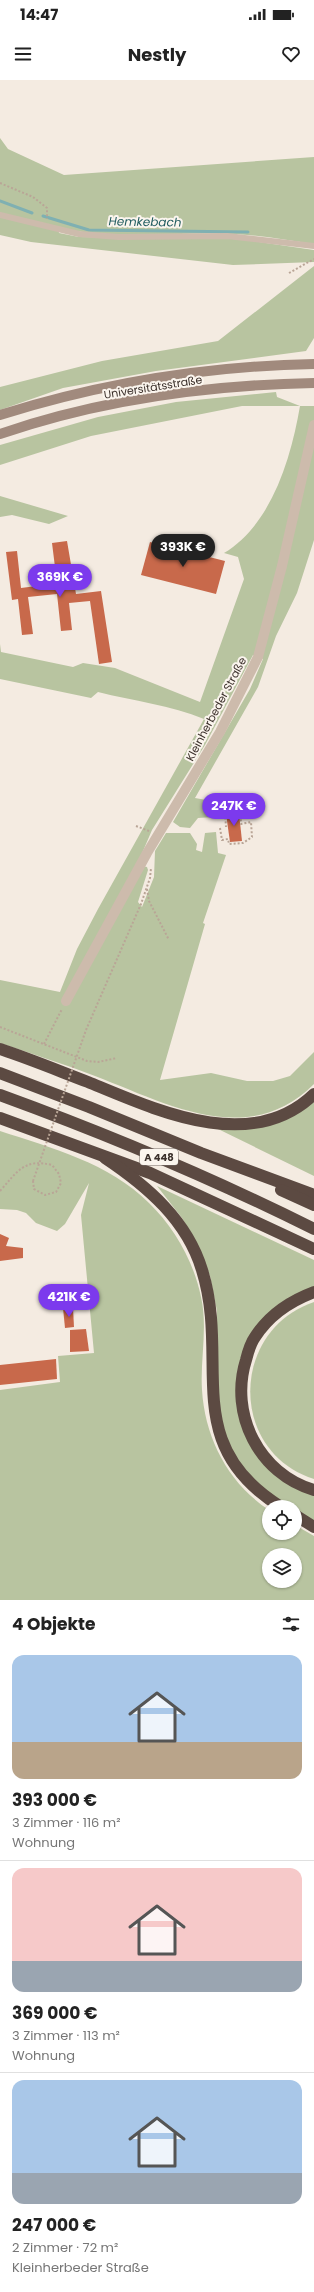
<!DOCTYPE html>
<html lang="de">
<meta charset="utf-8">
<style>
body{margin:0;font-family:Poppins,sans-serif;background:#f6f6f6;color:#222;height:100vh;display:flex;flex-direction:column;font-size:15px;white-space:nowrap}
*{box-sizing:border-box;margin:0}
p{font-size:13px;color:#767676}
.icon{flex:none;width:22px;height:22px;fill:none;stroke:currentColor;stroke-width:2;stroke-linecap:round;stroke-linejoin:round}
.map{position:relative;height:1520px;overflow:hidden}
.drawer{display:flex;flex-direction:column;background:#fff;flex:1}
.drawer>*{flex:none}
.buttons{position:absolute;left:262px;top:1420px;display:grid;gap:8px}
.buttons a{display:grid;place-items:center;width:40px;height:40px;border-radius:50%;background:#fff;box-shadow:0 1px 3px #0004;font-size:20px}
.price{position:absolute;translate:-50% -34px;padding:0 9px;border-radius:14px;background:#7c3aed;color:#fff;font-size:13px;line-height:26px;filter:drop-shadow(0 1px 2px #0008)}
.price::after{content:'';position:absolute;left:50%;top:24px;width:12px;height:9px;margin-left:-6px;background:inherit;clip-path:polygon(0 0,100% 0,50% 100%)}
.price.current{background:#222;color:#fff}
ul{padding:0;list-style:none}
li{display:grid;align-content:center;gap:8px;height:212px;padding:0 12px}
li+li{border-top:1px solid #e0e0e0}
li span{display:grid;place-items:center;height:124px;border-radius:12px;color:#555}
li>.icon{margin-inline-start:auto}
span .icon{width:72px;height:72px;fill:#fffc;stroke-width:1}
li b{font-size:17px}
h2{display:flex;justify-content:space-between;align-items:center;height:48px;padding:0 12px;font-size:17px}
.status{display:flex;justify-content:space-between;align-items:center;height:28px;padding:0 20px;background:#fff;direction:ltr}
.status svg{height:11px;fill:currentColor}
header{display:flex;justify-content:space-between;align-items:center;height:52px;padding:0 12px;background:#fff;font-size:18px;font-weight:700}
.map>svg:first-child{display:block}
</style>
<div class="status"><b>14:47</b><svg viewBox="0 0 49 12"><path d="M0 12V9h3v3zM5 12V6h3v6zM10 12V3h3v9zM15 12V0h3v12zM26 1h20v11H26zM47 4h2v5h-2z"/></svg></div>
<header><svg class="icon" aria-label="menu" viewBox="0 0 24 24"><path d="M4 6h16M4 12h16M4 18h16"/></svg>Nestly<svg class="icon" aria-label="heart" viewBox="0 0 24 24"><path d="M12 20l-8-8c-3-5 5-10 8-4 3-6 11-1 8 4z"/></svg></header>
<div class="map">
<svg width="314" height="1520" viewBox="0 0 314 1520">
<rect width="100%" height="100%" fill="#f4ebe1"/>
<g fill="#b8c4a0" fill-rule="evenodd">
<path d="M0,58L8,69L64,95L314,77V164C287,160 259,155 232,154C174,151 115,162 58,147L59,153L79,157L238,159L314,170V182L233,185L31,162L0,155Z"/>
<path d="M314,186V258L306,271L156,291L63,308L0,330V307L102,281L218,261Z"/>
<path d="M276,312L277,317L300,326H314V460L297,513L276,556L258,607L195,718L212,721L214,737L198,738L190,748L180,747L173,742L250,609L263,579L253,575L205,665L152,750L137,785L147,787L148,790L138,822L142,827L154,797L155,771L166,753H190L197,764L196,770L202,772L205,753L216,752L218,773L226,775L203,843L205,844L160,1000L211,993L247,1001H273L290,996L314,972V1004C248,1070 166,1023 95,996C64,984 32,974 0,963V900L60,912L77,869L98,829L204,639C171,625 133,621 98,612L91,618L0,599V564L1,572L73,587L83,583L115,588L200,622L244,499L238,477L224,473C272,444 291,378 300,326H242L91,356L0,385V365L98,337L176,322Z"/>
<path d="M0,416L68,436L49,444L12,435L0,437Z"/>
<path d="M314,1022V1096L218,1049C255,1051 284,1044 314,1022Z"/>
<path d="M0,1051C52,1068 109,1083 149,1123C174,1147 194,1182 201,1217C208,1248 200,1279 202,1310C205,1358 228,1403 269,1430V1453H295V1445L314,1456V1520H0V1310L60,1302L58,1276L94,1273L81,1135L89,1103L65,1144L57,1151L36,1143L26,1133L17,1130L0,1129ZM269,1475H295V1501H269Z"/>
<path d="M157,1106L314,1180V1208L304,1211L241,1276L249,1361L314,1414V1442L295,1431V1427H289L260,1408L233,1374L219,1336L216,1288L217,1231L210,1196L194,1158L182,1138Z"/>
<path d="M314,1222V1399C228,1372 230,1250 314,1222Z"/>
</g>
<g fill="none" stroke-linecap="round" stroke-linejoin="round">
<g stroke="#7fb0b2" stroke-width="3">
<path d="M0,121L32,133"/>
<path d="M43,136L89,150L248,152"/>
</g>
</g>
<g fill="#c8694b">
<path d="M67,461L76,514L101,511L112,582L99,584L90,521L69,523L72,550L61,551L57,514L28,517L33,554L22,555L18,519L12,520L6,472L17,471L21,508L60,503L58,487H55L52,463Z"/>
<path d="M150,462L225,481L216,514L141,495Z"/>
<path d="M239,733L242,761L230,762L226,734Z"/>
<path d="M0,1154L9,1158L6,1166L23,1168V1178L0,1181Z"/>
<path d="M63,1228H73L74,1247L65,1248Z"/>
<path d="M86,1249L89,1271L70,1272V1250Z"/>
<path d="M56,1279L57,1299L0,1305V1285Z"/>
</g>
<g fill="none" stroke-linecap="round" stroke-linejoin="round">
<g stroke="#b9a596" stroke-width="2" stroke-dasharray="2 2" stroke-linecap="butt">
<path d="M0,103L33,117L47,128V139"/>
<path d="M289,193L314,179"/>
<path d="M136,746L149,751"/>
<path d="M220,748L222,760L228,759L229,764L243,763L252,757L251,742L241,744L240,730L225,732L226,747"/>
<path d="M147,809L149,821L169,860"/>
<path d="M0,947L87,981L98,982L117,978"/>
<path d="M86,950L141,824L150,798L151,788"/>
<path d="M44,964L62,929"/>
<path d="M0,1111C17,1092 24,1078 52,1085L59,1094L61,1103L56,1112L45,1115L34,1109L33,1101"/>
</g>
<path stroke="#cdbbac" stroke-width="6" d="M0,135L79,154L119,157L227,156L314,166"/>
<path stroke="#cdbbac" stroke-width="10" d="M66,921L147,773L220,652L258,577L282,486L314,345"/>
<g stroke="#a18a7d" stroke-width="10">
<path d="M0,335C102,303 207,286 314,284"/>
<path d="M0,354C99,320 209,305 314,303"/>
</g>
<g stroke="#5c4a42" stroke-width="12">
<path d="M0,969C30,979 59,991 88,1002C156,1030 251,1075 314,1014"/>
<path d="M0,993L89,1027L201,1073L314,1115"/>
<path d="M0,1015C107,1054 212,1098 314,1149"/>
<path d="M0,1038L150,1093L314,1169"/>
<path d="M105,1078C147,1106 187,1140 202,1190C231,1282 178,1363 281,1427"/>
<path d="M281,1110L314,1125"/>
<path d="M314,1212C290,1221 269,1235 255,1257C250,1264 248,1272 246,1280C229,1334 259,1394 314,1410"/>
<path d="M295,1435L314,1447"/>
</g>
<path stroke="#b9a596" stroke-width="2" stroke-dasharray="2 2" stroke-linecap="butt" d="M33,1101L86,950"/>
</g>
<g text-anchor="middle" stroke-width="4" stroke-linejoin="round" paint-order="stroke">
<rect fill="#fbf5ee" stroke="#756b66" stroke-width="1" x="140" y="1069" width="38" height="16" rx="3"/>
<g font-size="10" font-weight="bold" fill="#3b302b">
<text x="159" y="1081">A 448</text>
</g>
<g font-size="11" fill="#3b302b" stroke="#fbf5ee">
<text transform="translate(153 307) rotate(-9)" y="4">Universitätsstraße</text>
<text transform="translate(216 629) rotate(-62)" y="4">Kleinherbeder Straße</text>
</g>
<g font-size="12" font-style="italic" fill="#1f5a5e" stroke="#fbf5ee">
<text transform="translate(145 142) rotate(1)" y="4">Hemkebach</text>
</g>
</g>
</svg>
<div class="buttons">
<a><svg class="icon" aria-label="locate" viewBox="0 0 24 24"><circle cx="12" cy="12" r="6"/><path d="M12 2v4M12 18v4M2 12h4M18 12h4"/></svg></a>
<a><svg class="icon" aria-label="layers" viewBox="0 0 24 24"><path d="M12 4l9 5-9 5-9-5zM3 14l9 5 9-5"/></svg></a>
</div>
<b class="price current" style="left:183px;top:488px">393K €</b>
<b class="price" style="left:60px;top:518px">369K €</b>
<b class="price" style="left:234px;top:747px">247K €</b>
<b class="price" style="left:69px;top:1238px">421K €</b>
</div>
<section class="drawer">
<h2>4 Objekte<svg class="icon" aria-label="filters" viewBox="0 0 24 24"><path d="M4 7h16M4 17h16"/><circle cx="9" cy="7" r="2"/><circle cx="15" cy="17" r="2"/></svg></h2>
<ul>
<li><span style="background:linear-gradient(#a9c7e8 70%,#b9a48a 0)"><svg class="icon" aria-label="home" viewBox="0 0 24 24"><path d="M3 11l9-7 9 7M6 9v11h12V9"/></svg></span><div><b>393 000 €</b><p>3 Zimmer · 116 m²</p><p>Wohnung</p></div></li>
<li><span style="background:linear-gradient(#f6c9c9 75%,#9aa5b1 0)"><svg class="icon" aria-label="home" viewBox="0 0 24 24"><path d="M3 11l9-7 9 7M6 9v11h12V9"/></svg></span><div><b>369 000 €</b><p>3 Zimmer · 113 m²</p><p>Wohnung</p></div></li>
<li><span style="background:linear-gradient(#a9c7e8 75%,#9aa5b1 0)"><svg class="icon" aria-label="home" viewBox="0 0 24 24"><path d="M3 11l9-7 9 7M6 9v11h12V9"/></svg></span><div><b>247 000 €</b><p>2 Zimmer · 72 m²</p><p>Kleinherbeder Straße</p></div></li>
</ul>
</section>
